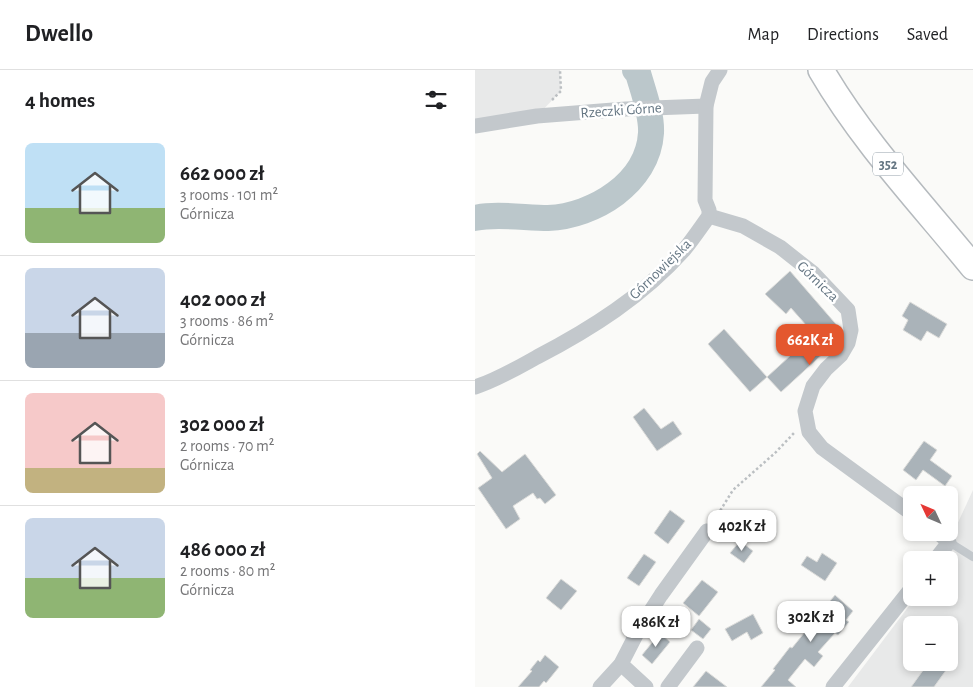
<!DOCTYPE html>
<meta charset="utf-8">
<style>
body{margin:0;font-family:"Alegreya Sans",sans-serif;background:#f2f2f2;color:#202124;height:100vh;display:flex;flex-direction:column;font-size:19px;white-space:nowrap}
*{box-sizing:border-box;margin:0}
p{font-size:16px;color:#757577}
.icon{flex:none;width:28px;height:28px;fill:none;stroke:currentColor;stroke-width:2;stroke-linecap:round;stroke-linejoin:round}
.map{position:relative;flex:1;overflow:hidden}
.details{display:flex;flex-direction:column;background:#fff;width:475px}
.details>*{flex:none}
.needle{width:32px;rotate:314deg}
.controls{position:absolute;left:428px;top:416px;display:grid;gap:10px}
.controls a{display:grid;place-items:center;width:55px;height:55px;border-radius:8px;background:#fff;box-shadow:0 2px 8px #0003;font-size:25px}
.price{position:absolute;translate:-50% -42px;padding:0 11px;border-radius:10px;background:#fff;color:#222;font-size:16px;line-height:32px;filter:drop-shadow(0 1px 2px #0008)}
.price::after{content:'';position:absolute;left:50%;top:30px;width:15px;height:11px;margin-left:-8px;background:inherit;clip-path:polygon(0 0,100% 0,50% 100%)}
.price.active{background:#e4572e;color:#fff}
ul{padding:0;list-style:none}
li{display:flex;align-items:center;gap:15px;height:125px;padding:0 25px}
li+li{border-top:1px solid #e0e0e0}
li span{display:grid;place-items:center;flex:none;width:140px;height:100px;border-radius:8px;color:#555}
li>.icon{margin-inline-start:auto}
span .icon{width:60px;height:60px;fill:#fffc;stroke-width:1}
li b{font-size:21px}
h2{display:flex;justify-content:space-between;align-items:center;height:60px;padding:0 25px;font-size:21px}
header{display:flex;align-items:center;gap:30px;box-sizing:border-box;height:70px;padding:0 25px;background:#fff;border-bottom:1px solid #e0e0e0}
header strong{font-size:24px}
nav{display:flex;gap:28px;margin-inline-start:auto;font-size:18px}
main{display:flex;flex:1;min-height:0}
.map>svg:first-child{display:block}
</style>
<header>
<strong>Dwello</strong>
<nav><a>Map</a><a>Directions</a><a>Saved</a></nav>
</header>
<main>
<section class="details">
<h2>4 homes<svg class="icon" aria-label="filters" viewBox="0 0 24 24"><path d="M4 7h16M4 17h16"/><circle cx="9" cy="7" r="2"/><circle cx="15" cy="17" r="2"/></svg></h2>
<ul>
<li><span style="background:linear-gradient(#bfe0f5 65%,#8fb573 0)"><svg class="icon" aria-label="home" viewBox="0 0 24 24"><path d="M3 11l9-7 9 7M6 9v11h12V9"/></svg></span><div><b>662 000 zł</b><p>3 rooms · 101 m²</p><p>Górnicza</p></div></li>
<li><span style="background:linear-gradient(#c9d6e8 65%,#9aa5b1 0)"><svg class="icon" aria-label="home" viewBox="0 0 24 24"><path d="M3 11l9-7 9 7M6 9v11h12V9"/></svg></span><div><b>402 000 zł</b><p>3 rooms · 86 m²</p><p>Górnicza</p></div></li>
<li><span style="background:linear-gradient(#f6c9c9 75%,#c2b280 0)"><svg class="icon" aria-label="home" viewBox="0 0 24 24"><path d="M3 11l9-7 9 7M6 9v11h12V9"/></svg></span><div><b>302 000 zł</b><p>2 rooms · 70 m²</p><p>Górnicza</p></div></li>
<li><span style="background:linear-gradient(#c9d6e8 60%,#8fb573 0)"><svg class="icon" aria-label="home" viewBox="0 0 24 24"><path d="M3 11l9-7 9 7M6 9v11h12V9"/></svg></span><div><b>486 000 zł</b><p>2 rooms · 80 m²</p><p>Górnicza</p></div></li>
</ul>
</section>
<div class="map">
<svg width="498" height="617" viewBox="0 0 498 617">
<rect width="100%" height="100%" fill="#fafaf8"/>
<g fill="#e8e9e9" fill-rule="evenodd">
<path d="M0,0H85L86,21L62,46L0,54Z"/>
<path d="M498,420V617H373L440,528H474V490H463L474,472ZM436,555H474V592H436Z"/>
</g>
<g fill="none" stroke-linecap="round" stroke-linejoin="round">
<path stroke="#bbc7cb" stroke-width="26" d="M0,148C20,143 51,148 73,148C119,146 173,113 176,63C177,44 168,21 163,3L160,0"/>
</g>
<g fill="#aab3b9" stroke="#dcdcda">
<path d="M315,201L366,260L364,269L306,322L292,307L339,264L316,238L311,244L290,224Z"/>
<path d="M435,232L472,254L464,268L452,261L446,271L428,260L433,250L427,246Z"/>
<path d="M249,259L292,307L275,322L233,274Z"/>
<path d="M169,338L186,359L198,351L207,364L182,381L158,347Z"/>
<path d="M449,371L462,380L455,390L477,406L470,416L448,400L441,410L428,400Z"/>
<path d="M5,381L27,402L50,384L81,425L70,434L65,428L62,429L58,423L38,436L45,449L31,459L3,418L17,408L2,384Z"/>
<path d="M195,440L210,451L193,474L179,463Z"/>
<path d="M265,471L278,481L269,493L255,483Z"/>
<path d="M347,483L362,493L350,511L326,495L332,486L342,492Z"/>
<path d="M169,484L181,492L164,516L152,508Z"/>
<path d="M86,509L102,521L86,540L71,528Z"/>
<path d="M227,510L243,522L224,546L208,533Z"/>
<path d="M360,525L378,541L371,550L374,552L363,565L360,563L343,582L348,586L339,597L330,589L313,610L321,617H286L300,600L298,599L315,577L317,578Z"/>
<path d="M278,544L288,563L276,570L272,562L257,571L250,559Z"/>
<path d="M224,549L236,559L228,569L216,560Z"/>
<path d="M185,563L195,572L177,594L167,585Z"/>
<path d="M70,585L84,597L71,613L69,611L64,617H43L57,601L55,600L63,590L65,592Z"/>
<path d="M454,592H477L459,617H436Z"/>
<path d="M231,601L252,617H218Z"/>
</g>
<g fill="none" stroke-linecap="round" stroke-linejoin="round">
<g stroke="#b5babe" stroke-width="28">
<path id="primary" d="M346,0C388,72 445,132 498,197"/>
</g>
<g stroke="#bbbfc2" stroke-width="2.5" stroke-dasharray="2.5 2.5" stroke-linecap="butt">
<path d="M77,30L86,21L85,0"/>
<path d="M240,449L258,420L300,383L320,362"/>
</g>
<path stroke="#c3c8cc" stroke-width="8" d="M474,472L498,487"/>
<g stroke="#c3c8cc" stroke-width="15">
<path d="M0,56L62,46L151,39L231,36"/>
<path d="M234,146L268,156L305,177L338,203L373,240L376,260L373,273L366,285L351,299L338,316L330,341L334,362L347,378L362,389L436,443"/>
<path d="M0,317C22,310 42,298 62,287C116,259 168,226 209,180C218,169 226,157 234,146V140L230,130L231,36L237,12L245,0"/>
<path d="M460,490L474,472L462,462"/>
<path d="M146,594L171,617"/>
<path d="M125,617L146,594L164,559L186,525L232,461"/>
<path d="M193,617L222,578"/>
<path d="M358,617L436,519"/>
</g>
<use href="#primary" stroke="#fff" stroke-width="25"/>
</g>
<g text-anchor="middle" stroke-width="5" stroke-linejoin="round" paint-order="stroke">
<rect fill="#fff" stroke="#939fa8" stroke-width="1" x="398" y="82.5" width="30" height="23" rx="4"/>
<g font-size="14" font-weight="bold" fill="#657683">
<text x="413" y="99">352</text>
</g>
<g font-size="15" fill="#657683" stroke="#fff">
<text transform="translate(146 40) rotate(-4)" y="5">Rzeczki Górne</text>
<text transform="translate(185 199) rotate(-44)" y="5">Górnowiejska</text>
<text transform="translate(343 211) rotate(44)" y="5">Górnicza</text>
</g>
</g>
</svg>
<div class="controls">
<a><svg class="needle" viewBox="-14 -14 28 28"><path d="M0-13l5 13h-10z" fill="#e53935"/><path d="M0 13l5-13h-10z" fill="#757577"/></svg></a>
<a>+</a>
<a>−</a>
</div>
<b class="price active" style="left:335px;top:296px">662K zł</b>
<b class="price" style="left:267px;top:482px">402K zł</b>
<b class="price" style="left:336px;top:573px">302K zł</b>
<b class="price" style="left:181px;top:578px">486K zł</b>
</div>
</main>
